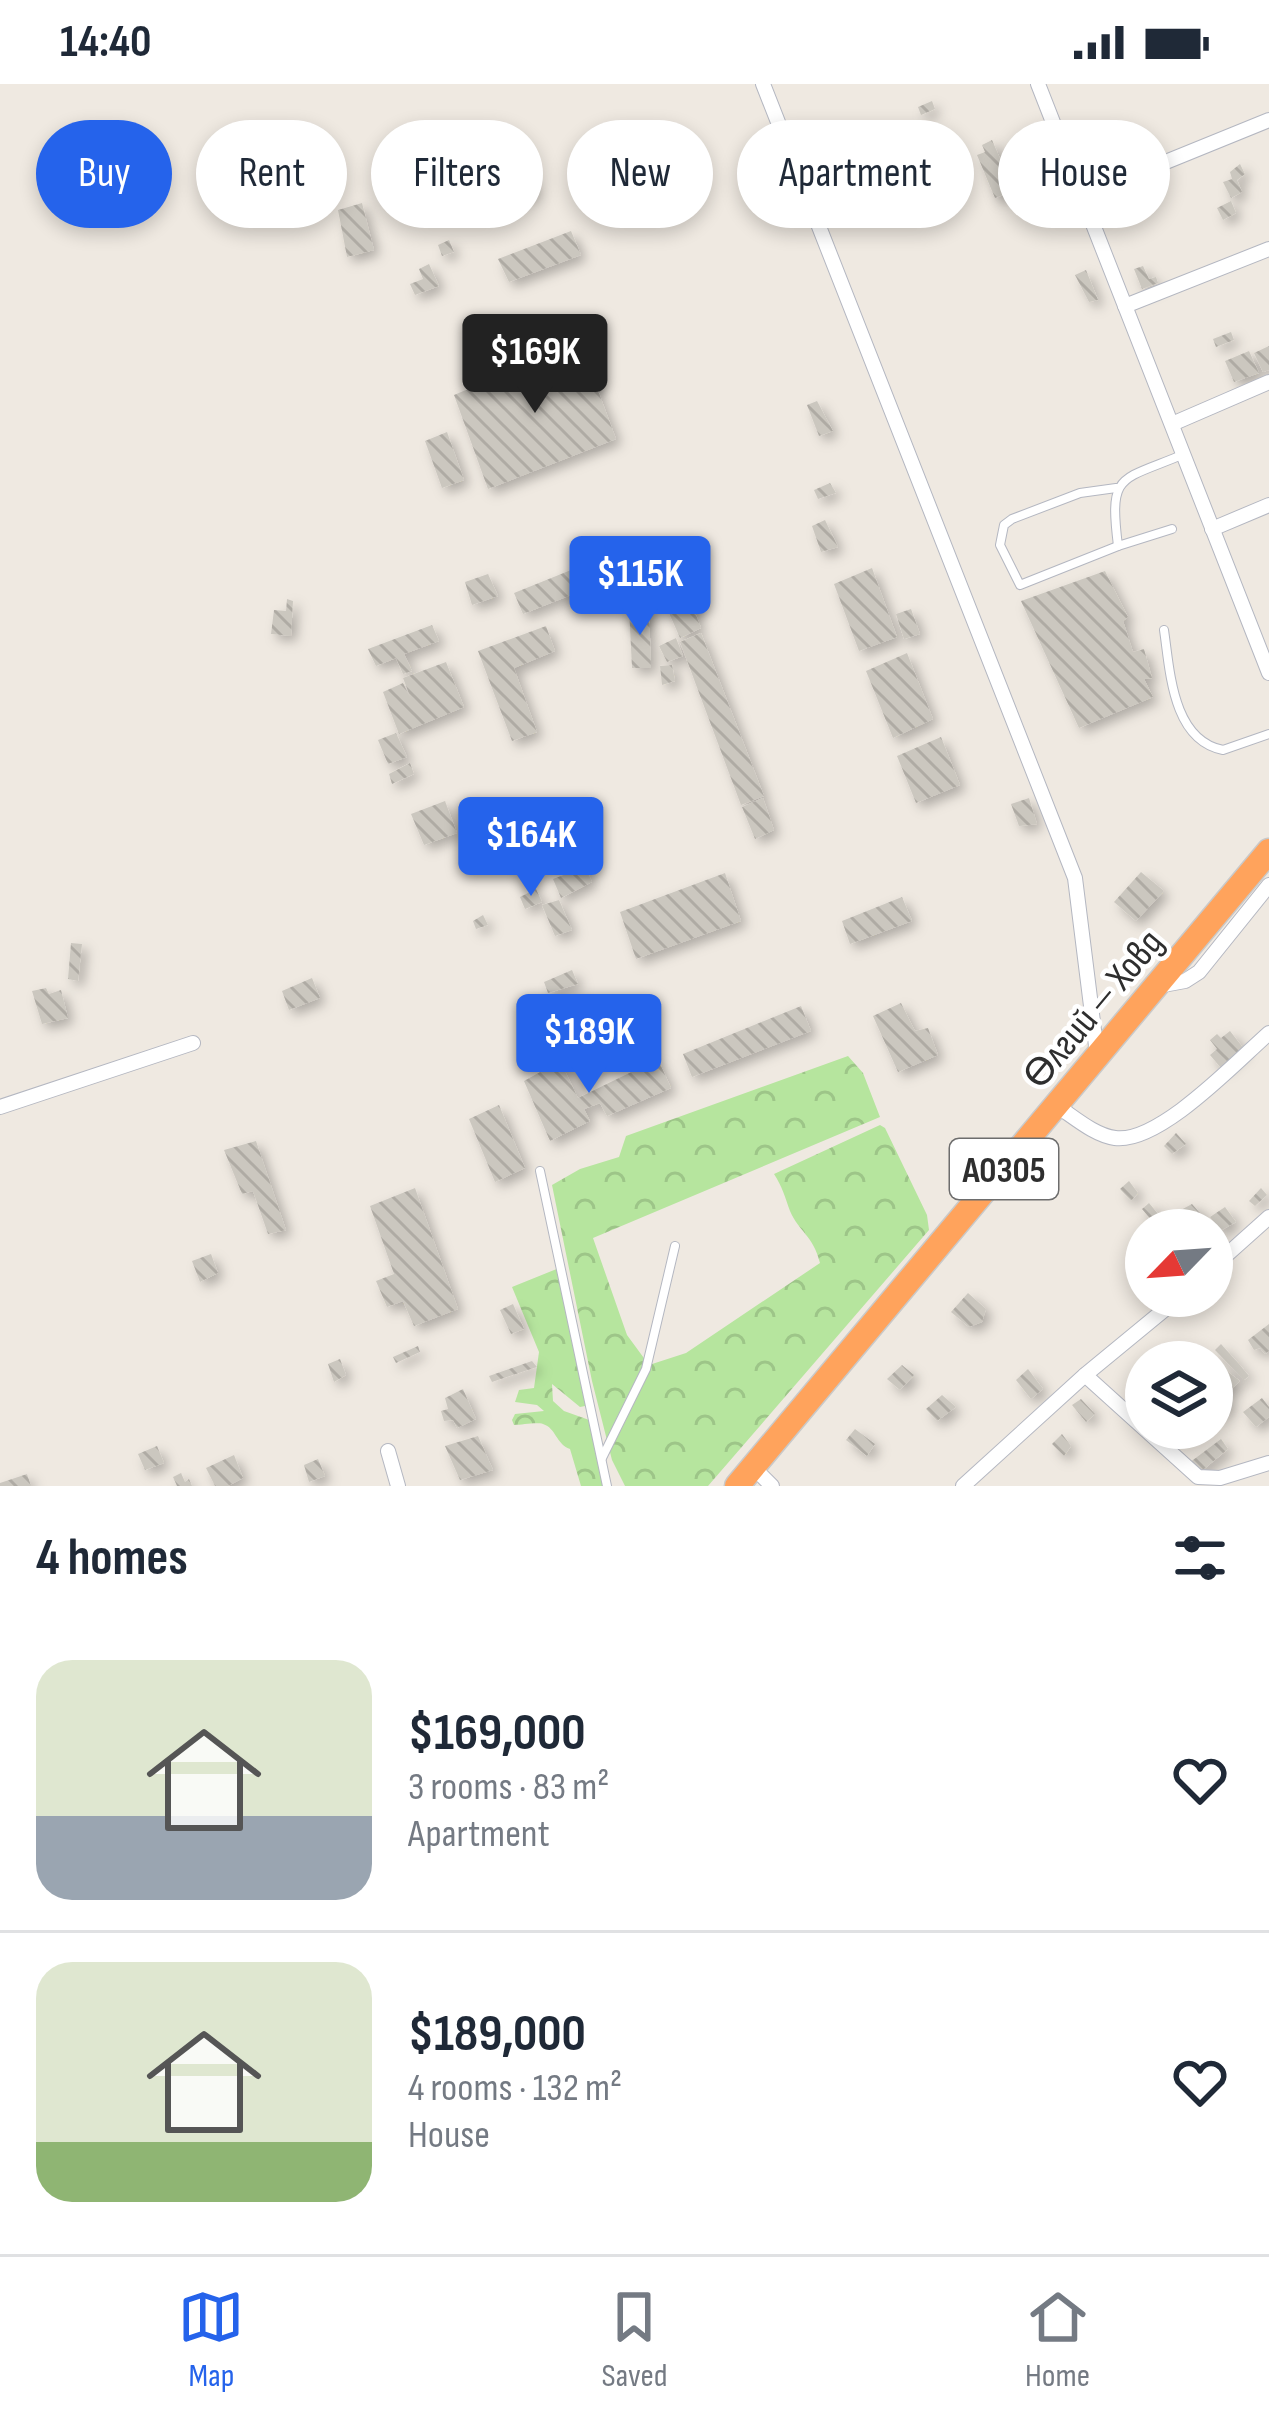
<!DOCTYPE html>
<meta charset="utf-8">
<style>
body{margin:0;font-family:"Sofia Sans Condensed",sans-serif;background:#f6f6f7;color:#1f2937;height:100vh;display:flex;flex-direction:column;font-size:45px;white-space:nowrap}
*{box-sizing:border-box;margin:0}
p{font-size:39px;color:#747a83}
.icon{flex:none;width:66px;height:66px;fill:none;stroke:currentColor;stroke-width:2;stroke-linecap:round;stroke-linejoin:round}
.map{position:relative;height:1402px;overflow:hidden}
.side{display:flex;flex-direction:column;background:#fff;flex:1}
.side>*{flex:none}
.hud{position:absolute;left:36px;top:36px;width:1197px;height:108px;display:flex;gap:24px}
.needle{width:78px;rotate:245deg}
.tools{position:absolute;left:1125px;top:1125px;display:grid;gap:24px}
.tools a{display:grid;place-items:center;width:108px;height:108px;border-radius:50%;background:#fff;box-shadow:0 6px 18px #0003;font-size:60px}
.price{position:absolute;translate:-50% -102px;padding:0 27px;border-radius:12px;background:#2563eb;color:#fff;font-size:39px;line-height:78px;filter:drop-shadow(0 3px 6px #0008)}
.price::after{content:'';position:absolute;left:50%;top:72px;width:36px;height:27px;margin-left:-18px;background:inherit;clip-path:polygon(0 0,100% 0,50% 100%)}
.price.active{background:#222;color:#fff}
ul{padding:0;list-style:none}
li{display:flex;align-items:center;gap:36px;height:300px;padding:0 36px}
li+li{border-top:3px solid #e0e1e3}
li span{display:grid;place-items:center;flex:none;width:336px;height:240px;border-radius:36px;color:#555}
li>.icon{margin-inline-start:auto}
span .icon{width:144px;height:144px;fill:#fffc;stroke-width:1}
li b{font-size:51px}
h2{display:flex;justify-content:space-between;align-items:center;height:144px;padding:0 36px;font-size:51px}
.pill{padding:0 42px;border-radius:54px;background:#fff;box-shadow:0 6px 18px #0003;font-size:42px;line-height:108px}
.pill.active{background:#2563eb;color:#fff}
.status{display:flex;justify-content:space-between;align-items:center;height:84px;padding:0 60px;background:#fff;direction:ltr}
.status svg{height:33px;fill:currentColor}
.tab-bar{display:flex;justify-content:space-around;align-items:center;height:168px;border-top:3px solid #e0e1e3;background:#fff;font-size:33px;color:#747a83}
.tab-bar a{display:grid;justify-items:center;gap:6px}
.tab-bar .active{color:#2563eb}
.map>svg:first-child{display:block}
</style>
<div class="status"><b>14:40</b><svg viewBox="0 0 49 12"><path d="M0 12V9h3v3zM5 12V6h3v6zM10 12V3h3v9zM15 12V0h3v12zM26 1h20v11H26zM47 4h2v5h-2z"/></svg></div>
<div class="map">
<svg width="1269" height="1402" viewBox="0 0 1269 1402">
<defs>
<pattern id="forest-crowns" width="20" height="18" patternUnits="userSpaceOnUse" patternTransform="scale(3)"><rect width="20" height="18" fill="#b6e59e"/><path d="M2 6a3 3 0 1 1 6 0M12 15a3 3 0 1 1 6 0" fill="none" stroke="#9dc588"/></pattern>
<pattern id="building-back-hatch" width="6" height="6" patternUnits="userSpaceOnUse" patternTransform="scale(3)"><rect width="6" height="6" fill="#cbc7bf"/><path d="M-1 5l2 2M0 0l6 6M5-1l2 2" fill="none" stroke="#afaba4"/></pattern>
<filter id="shadow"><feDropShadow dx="5.5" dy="5.5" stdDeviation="6" flood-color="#0004"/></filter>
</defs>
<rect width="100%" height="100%" fill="#efe9e1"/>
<g fill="url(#forest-crowns)">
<path d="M848,972L863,989L880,1033L593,1154L627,1251L649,1281L686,1269L820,1179C813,1151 799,1148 790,1127C785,1113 782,1102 774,1090L880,1041L885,1044L927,1131L929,1146L708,1402H625L612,1376L592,1297L552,1101L580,1085L619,1073L626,1052Z"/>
<path d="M564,1182L590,1321L580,1323L552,1300L553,1317L564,1327L592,1337L606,1402H581L570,1365C556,1360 556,1344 543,1340C536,1338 522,1341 514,1341L512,1336L515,1330L544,1327L537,1321L515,1318L519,1306L534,1304L539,1268L512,1203Z"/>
</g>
<g fill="url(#building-back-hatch)" filter="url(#shadow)">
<path d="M932,17L935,25L921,31L918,23Z"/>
<path d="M992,56L1014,107L995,114L977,71L985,68L982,61Z"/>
<path d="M1041,76L1059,118L1047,122L1029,81Z"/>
<path d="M524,78L535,108L484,129L473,99Z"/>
<path d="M1240,80L1245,90L1237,96L1242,108L1231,114L1223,98L1232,95L1230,88Z"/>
<path d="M1231,117L1236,129L1223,136L1217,124Z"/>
<path d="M362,119L374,166L347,173L338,126Z"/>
<path d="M571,147L581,171L509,198L498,175Z"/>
<path d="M449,156L454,168L442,172L438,161Z"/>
<path d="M429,180L439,202L415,211L410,200L423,195L419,185Z"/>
<path d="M1143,182L1149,195L1156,193L1158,199L1142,205L1134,185Z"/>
<path d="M1086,186L1098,216L1089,218L1075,191Z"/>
<path d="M1231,248L1234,256L1216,263L1213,255Z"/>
<path d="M580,258L616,355L488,405L454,311Z"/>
<path d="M1269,262V286L1263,288L1254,269Z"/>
<path d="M1249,267L1259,289L1234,298L1225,277Z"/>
<path d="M817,317L833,347L819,352L807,321Z"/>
<path d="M447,348L464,396L442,404L425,357Z"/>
<path d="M830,399L836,409L818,415L814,406Z"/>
<path d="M825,436L838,463L821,468L812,442Z"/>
<path d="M595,477L604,498L523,530L514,509L576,484L582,497L578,485Z"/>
<path d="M872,484L897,553L859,567L834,500Z"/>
<path d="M1105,487L1128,533L1123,537L1133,568L1144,565L1152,594L1144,595L1153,613L1079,644L1021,517Z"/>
<path d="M679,488L686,503L678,506L671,492Z"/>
<path d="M488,490L498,512L472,521L465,498Z"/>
<path d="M689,513L701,544L680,554L666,522Z"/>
<path d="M287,515L293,517L291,552L271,550L274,526L286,527Z"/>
<path d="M629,524H649L651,584H632Z"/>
<path d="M911,525L920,550L904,555L896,530Z"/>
<path d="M432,541L439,557L404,570L412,587L403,590L396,574L376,582L368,565Z"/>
<path d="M546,542L555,567L514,584L537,648L512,657L478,567Z"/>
<path d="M701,549L764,712L741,721L680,558Z"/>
<path d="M676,554L683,572L667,578L659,562Z"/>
<path d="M907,569L933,635L893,654L866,587Z"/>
<path d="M446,578L464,623L399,650L383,608L403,599L411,615L403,594Z"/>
<path d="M672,581L675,597L662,601L660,582Z"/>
<path d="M396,649L407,673L388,680L378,656Z"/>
<path d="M941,653L960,701L916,719L897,672Z"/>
<path d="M410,679L414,690L392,700L389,690Z"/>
<path d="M763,714L774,746L755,755L742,723Z"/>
<path d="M1029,714L1037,740L1019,742L1011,720Z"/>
<path d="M445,717L457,749L424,761L411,730Z"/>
<path d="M585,783L592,798L561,814L553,795Z"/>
<path d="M1141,788L1164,807L1136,837L1114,818Z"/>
<path d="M725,789L741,837L636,875L620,828Z"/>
<path d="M536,805L542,818L525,825L520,813Z"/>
<path d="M902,813L912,837L850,860L842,837Z"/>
<path d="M559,816L572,846L555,852L542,821Z"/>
<path d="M483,831L488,841L476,845L473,837Z"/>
<path d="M71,859L82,860L78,897L68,895Z"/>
<path d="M572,886L578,900L548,909L544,898Z"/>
<path d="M312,894L320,914L289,926L282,907Z"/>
<path d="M46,904L49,910L61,906L68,934L42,940L32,907Z"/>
<path d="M901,919L915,947L928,944L938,971L898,988L873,932Z"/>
<path d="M801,922L811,947L692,993L683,970Z"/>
<path d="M1230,947L1244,965L1221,984L1210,971L1217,965L1210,956L1217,950L1221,954Z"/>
<path d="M658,975L671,1004L607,1032L600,1019L584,1025L590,1037L550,1057L524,997L560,977L578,1014Z"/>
<path d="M499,1021L525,1084L495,1098L469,1035Z"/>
<path d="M1176,1049L1186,1060L1172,1070L1164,1062Z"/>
<path d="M256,1057L286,1146L268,1150L253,1107L242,1110L224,1066Z"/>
<path d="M1129,1097L1138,1109L1131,1117L1120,1105Z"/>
<path d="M415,1104L458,1225L414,1242L403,1217L387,1223L376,1197L394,1190L370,1122Z"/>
<path d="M1261,1104L1267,1111L1255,1122L1249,1117Z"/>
<path d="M1149,1119L1163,1136L1157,1143L1142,1125Z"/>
<path d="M1192,1120L1206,1136L1192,1144L1179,1127Z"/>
<path d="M1225,1123L1236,1138L1220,1147L1210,1133Z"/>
<path d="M211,1170L218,1189L200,1198L192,1177Z"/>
<path d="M968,1209L986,1225L982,1238L969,1243L951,1228Z"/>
<path d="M513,1220L524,1245L511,1250L500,1226Z"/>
<path d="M1269,1240V1267L1265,1270L1260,1264L1254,1266L1248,1256Z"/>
<path d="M1221,1260L1239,1280L1249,1292L1244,1296L1215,1266Z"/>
<path d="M418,1262L420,1268L396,1279L393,1273Z"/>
<path d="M340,1275L346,1291L334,1298L328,1280Z"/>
<path d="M532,1277L537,1283L492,1298L489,1292Z"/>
<path d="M902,1281L914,1291L900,1306L887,1295Z"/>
<path d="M1028,1285L1043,1305L1031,1315L1016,1296Z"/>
<path d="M1224,1285L1240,1297L1224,1312L1231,1319L1216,1333L1212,1326L1220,1318L1212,1311V1295Z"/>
<path d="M463,1305L476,1335L457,1344L453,1336L444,1337L441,1327L448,1325L445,1314Z"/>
<path d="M942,1311L956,1323L937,1337L926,1325Z"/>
<path d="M1262,1314L1269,1323V1333L1256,1343L1243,1328Z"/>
<path d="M1081,1315L1095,1330L1086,1338L1072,1321Z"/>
<path d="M855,1345L875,1360L867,1372L846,1356Z"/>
<path d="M1062,1350L1071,1362L1064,1372L1052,1360Z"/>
<path d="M478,1352L493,1386L460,1396L445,1362Z"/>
<path d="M1221,1355L1228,1365L1198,1390L1189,1379Z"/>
<path d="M157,1362L164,1379L145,1386L138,1370Z"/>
<path d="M234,1371L243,1394L228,1402H215L206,1384Z"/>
<path d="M318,1375L325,1392L309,1398L304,1381Z"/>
<path d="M181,1389L185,1398L189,1395L192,1402H177L173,1393Z"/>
<path d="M27,1390L31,1402H0V1399Z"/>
</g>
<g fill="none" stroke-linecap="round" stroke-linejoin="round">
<g stroke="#b4b7c1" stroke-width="10">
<g id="lane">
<path d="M1116,404L1080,409L1012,435L1004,441L1000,461L1020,501L1118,462"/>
<path d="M1172,445L1118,462C1109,389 1119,397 1182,371"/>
<path d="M1164,546C1170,586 1172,656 1223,666L1269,650"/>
<path d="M540,1087L607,1402"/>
<path d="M602,1374L646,1285L675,1162"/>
</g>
</g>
<g stroke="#b4b7c1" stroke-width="16">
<g id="street">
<path d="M763,0L1075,794L1097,970"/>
<path d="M1038,0L1269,589"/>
<path d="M1082,112L1269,36"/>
<path d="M1125,222L1269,165"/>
<path d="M1172,340L1269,298"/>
<path d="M1212,445L1269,421"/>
<path d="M1158,902L1185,897L1199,888L1269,801"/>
<path d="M1057,1022C1074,1033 1094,1051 1115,1054C1159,1060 1236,978 1269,949"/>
<path d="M0,1023L193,959"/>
<path d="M1212,1184L1269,1133"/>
<path d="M1085,1291L1198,1393L1220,1394L1269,1379"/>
<path d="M388,1367L398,1402"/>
<path d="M753,1383L772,1402"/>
<path d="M963,1402L1085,1291L1181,1212"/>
</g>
</g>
<g stroke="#c9c9c9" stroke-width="27">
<path id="highway" d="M737,1402L1269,767"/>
</g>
<use href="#lane" stroke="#fff" stroke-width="8"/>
<use href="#street" stroke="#fff" stroke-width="14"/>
<use href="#highway" stroke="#ffa35c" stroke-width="24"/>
</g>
<g text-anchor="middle" stroke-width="9" stroke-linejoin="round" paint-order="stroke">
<rect fill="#fff" stroke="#6d6d6d" stroke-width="3" x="950" y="1055" width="108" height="60" rx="9"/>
<g font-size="36" font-weight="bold" fill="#2e2e2e">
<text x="1004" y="1098">A0305</text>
</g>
<g font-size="39" fill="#2e2e2e" stroke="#fff">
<text transform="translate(1092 924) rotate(-50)" y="14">Өлгий — Ховд</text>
</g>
</g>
</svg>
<div class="tools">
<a><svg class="needle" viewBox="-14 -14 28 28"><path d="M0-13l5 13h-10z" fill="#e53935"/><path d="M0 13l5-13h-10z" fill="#747a83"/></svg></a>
<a><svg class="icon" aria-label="layers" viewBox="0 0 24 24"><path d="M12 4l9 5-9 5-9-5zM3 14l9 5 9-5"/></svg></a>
</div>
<b class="price active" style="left:535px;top:332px">$169K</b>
<b class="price" style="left:640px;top:554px">$115K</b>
<b class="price" style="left:531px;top:815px">$164K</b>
<b class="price" style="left:589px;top:1012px">$189K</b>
<div class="hud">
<a class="pill active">Buy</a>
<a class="pill">Rent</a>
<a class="pill">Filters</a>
<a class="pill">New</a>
<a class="pill">Apartment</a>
<a class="pill">House</a>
</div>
</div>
<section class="side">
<h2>4 homes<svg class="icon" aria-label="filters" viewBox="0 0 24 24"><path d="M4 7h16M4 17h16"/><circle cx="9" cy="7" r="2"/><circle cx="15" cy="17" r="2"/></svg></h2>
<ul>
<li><span style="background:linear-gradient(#dfe7d0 65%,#9aa5b1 0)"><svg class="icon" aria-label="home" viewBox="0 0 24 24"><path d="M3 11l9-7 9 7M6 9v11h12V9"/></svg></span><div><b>$169,000</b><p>3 rooms · 83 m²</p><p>Apartment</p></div><svg class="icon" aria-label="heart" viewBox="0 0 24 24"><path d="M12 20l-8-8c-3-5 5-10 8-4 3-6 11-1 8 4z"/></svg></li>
<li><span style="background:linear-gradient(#dfe7d0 75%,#8fb573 0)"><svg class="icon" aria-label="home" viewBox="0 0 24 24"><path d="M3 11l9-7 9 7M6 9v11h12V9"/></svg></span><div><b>$189,000</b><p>4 rooms · 132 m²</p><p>House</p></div><svg class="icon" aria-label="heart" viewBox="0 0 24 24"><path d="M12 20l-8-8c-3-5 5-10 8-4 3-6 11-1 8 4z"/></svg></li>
</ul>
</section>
<nav class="tab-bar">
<a class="active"><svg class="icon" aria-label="map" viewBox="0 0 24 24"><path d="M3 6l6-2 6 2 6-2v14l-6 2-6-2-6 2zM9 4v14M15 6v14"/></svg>Map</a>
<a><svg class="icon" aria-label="saved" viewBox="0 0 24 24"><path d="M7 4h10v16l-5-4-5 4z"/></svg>Saved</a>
<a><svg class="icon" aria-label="home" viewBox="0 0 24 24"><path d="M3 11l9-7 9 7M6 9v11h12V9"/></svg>Home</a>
</nav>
